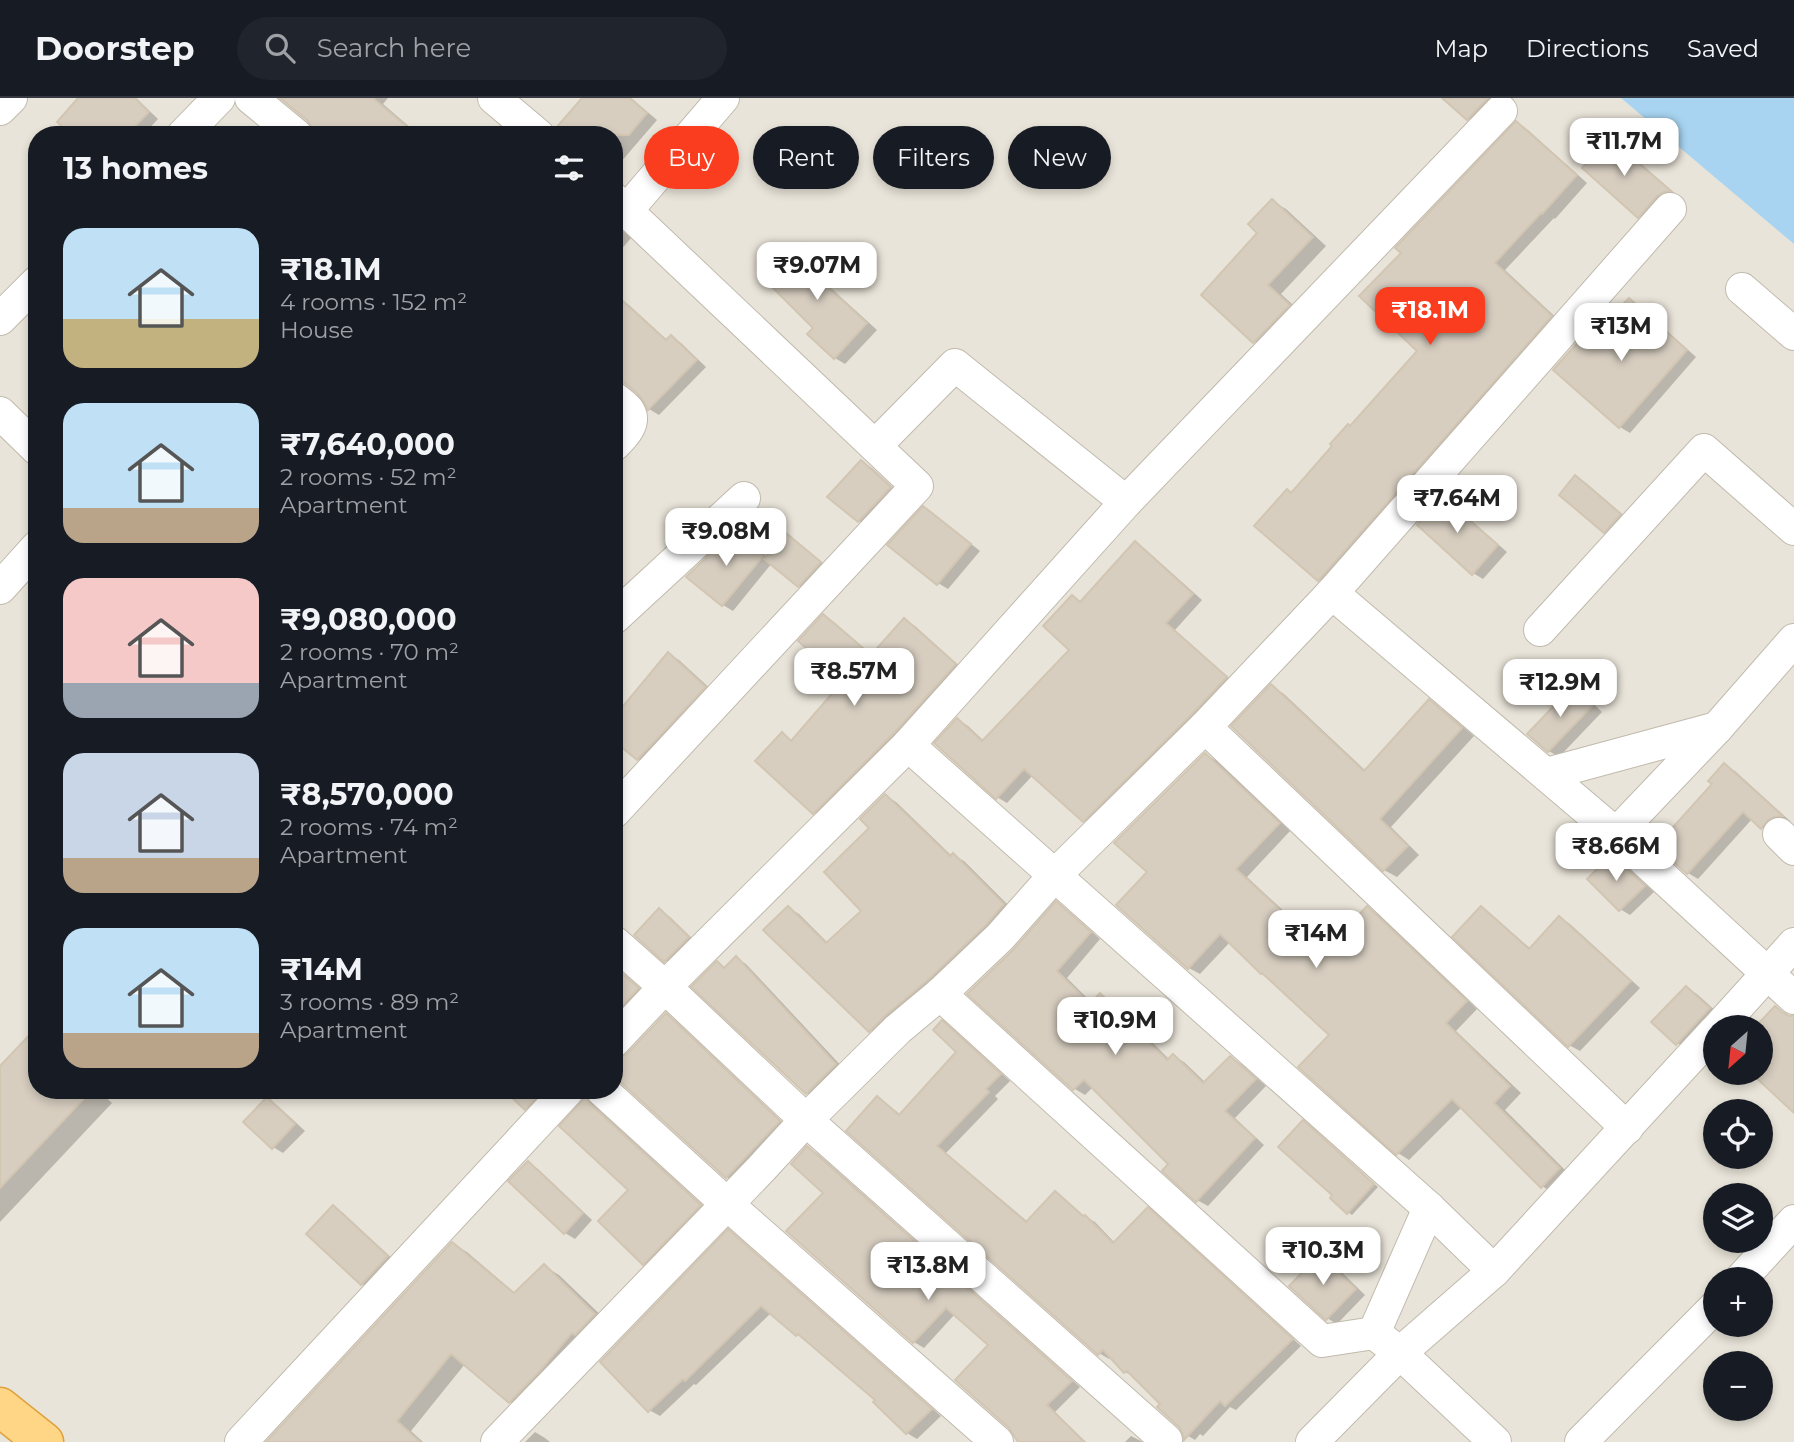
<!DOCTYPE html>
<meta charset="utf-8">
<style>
body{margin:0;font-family:Montserrat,sans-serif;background:#20242c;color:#f1f3f6;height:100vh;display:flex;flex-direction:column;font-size:26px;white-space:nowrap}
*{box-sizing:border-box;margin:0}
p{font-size:23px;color:#9ea1a6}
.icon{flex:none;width:38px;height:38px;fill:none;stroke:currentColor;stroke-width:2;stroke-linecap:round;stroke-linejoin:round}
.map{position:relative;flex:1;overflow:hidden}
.side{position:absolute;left:28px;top:28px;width:595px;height:973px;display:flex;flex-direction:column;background:#171b24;border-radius:28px;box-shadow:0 4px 10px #0003}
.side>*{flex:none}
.banner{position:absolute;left:644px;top:28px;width:665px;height:63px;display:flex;gap:14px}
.needle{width:46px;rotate:207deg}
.controls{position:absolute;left:1703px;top:917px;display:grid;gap:14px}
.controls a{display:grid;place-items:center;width:70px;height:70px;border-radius:50%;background:#171b24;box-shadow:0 4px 10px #0003;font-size:35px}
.price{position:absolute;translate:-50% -60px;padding:0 16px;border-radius:14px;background:#fff;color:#222;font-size:23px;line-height:46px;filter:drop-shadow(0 2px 4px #0008)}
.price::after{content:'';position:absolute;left:50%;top:42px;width:21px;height:16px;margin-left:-10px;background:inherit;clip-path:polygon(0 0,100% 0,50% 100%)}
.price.on{background:#f93d1e;color:#fff}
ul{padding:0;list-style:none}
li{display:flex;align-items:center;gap:21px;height:175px;padding:0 35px}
li span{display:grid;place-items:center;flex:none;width:196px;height:140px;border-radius:21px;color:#555}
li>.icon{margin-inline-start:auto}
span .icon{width:84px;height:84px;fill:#fffc;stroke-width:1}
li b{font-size:30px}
h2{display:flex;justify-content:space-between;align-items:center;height:84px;padding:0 35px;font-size:30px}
.chip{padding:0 24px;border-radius:32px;background:#171b24;box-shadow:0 4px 10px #0003;font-size:24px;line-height:63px}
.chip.on{background:#f93d1e;color:#fff}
header{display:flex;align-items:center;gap:42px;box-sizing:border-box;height:98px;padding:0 35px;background:#171b24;border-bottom:2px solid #363941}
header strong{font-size:33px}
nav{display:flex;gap:38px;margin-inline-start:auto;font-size:24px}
.search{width:490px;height:63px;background:#20242c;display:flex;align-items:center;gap:18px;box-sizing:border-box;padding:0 24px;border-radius:38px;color:#9ea1a6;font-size:26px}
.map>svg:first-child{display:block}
</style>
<header>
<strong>Doorstep</strong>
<div class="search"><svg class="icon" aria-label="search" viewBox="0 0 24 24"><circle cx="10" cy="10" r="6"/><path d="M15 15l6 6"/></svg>Search here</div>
<nav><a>Map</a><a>Directions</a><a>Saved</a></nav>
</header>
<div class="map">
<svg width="1794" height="1344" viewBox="0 0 1794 1344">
<rect width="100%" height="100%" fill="#f5f2eb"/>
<path fill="#e9e4d9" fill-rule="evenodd" d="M0,0H1794V1344H0ZM37,37H614V992H37ZM1715,929H1760V975H1715ZM1715,1013H1760V1059H1715ZM1715,1097H1760V1143H1715ZM1715,1181H1760V1227H1715ZM1715,1265H1760V1311H1715Z"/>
<path fill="#a8d4f1" d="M1621,0H1794V146Z"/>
<g fill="#0003">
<path d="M81,0H136L158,21L143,37H74Z"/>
<path d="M282,0H388L383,6L419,37H323L309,22Z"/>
<path d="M584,0H631L657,22L614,72V37Z"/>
<path d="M1444,0H1497L1478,26L1468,20Z"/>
<path d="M1516,25L1528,32L1587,85L1555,121L1554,120L1505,172L1562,225L1331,488L1319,481L1292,397L1419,253L1404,155Z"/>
<path d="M1609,41L1619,47L1678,98L1649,124L1639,118Z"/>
<path d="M1272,103L1286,111L1326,148L1281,196L1303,216L1268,251L1254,243L1259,135Z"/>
<path d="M614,125L631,140L614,160Z"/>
<path d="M807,147L817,153L835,171L823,183L877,232L845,266L835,260L815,230Z"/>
<path d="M619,201L629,207L668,243L671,239L681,245L706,269L659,317L649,311L644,299L616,280Z"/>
<path d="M1629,202L1639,208L1696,259L1630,335L1620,329L1580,244L1587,248Z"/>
<path d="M862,364L872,370L900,396L870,429L859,423L830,399Z"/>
<path d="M1576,379L1586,385L1630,423L1615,439L1605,434Z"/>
<path d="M1442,400L1452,406L1507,454L1483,481L1473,475Z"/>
<path d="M924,410L934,416L980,453L948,491L938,485Z"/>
<path d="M735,436L746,442L768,460L787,438L797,444L830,471L809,494L799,488L772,465L733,513L723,507L688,479Z"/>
<path d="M1135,445L1145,451L1202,502L1175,532L1236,586L1094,728L1084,722L1033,677L1007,705L997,699L958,622L968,628L984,643L1071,552L1072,499L1082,504Z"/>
<path d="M824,518L834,524L873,558L904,522L915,528L965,573L824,720L814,714L782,637L793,643L846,582Z"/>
<path d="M668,556L679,562L715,595L648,667L638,661Z"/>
<path d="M1271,588L1284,596L1366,673L1429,604L1442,611L1474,638L1391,729L1419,757L1397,779L1384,772L1233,628Z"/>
<path d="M1573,590L1583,596L1602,614L1559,659L1549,653Z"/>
<path d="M1206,657L1217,663L1290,733L1247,779L1327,853L1368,811L1379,817L1477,911L1456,933L1521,995L1505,1012L1571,1078L1553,1095L1542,1088L1462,1009L1409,1062L1398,1055L1332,937L1231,843L1200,876L1189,870L1149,773Z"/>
<path d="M1725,667L1735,673L1790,723H1785L1772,735L1762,729L1753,720L1698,781L1688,775L1714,686Z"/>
<path d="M886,698L896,704L952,758L953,757L964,763L1014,813L880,938L870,932L789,810L799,816L829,846L863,813L872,730Z"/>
<path d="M1612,759L1622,765L1654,794L1630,817L1620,811Z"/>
<path d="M1057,805L1067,812L1100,841L1067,880L1093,906L1101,898L1111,904L1170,962L1174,958L1184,964L1206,985L1231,960L1241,966L1266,988L1235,1020L1264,1047L1208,1108L1197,1102L1171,1066L1093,989L1085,997L1075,991L970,896L1014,853Z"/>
<path d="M1481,810L1491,816L1531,851L1560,820L1570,826L1640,890L1580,953L1569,947Z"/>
<path d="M660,813L670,819L698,846L676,868L665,862Z"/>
<path d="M736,860L746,866L846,973L817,1001L807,995L717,865L726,870Z"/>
<path d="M614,868L648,897L622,924L614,919Z"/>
<path d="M1686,890L1697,896L1719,916L1688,951L1677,945Z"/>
<path d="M666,917L676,923L789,1030L738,1085L727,1079L620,981L614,979V964L628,957Z"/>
<path d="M942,925L952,930L1010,983L995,998L998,1001L946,1055L1028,1124L1055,1095L1065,1101L1084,1118L1095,1124L1115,1145L1148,1112L1158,1117L1301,1248L1236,1312L1230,1309L1203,1338L1200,1336L1195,1342L1185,1336L1163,1306L1136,1280L1125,1274L1111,1258L1109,1261L1099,1255L877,1000L887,1006L901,1017L959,954Z"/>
<path d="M0,970L37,992H98L112,1005L0,1124Z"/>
<path d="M506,992H567L541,1019L526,1010Z"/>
<path d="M586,1001L595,1006L600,1013L710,1114L654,1171L644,1166L631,1092Z"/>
<path d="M268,1002L278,1008L305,1033L283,1055L273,1049Z"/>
<path d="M1307,1027L1378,1089L1352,1117L1348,1114L1334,1097Z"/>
<path d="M808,1050L817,1055L1080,1289L1055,1314L1086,1344H1020L990,1247L955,1216L924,1250L914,1244L788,1133L825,1095Z"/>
<path d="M528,1065L538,1071L592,1122L575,1141L565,1135Z"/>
<path d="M333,1109L343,1115L397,1165L373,1192L362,1186L308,1136Z"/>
<path d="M728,1134L739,1140L941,1318L917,1341L907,1335L878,1302L771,1215L696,1287L694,1286L660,1318L649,1312Z"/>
<path d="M453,1146L467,1154L516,1196L544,1168L559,1177L609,1225L525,1312L510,1304L465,1266L411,1333L423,1344H268Z"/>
<path d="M1321,1159L1331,1164L1365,1197L1337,1226L1327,1220Z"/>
<path d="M535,1334L545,1340L550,1344H525Z"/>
<path d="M1131,1338L1141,1343L1142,1344H1125Z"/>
</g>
<g fill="#d7cec0" stroke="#d2c6b3" stroke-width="2">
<path d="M78,0H135L149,14L127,37H71L57,24Z"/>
<path d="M280,0H373L417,37H320L313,31L308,23Z"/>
<path d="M582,0H630L647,15L629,37H556L555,31Z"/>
<path d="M1442,0H1488L1467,22Z"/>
<path d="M1516,23L1577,77L1542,116L1541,115L1495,165L1552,218L1318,483L1254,428L1287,391L1291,395L1332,348L1330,346L1348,326L1350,328L1417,253L1359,198L1401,155L1395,150Z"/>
<path d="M1609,39L1671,93L1664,94L1657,98L1638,120L1582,70Z"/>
<path d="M1272,101L1313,139L1268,187L1290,207L1253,245L1201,197L1257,135L1248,126Z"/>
<path d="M806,145L825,164L814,176L867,225L834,261L807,236L813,230L767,184Z"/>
<path d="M614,195L666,242L671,237L697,262L648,312L644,304L637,295L625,285L614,281Z"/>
<path d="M1629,200L1687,252L1619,330L1553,272L1580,242L1585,247Z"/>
<path d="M861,362L891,389L858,424L827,399Z"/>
<path d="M1575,377L1621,416L1604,435L1559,397Z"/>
<path d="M1442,398L1498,447L1472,477L1417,427Z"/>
<path d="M923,408L971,446L937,487L887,447Z"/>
<path d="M735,433L764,457L722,508L686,479Z"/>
<path d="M786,435L821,464L798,489L764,461Z"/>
<path d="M1135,443L1193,496L1166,525L1227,579L1192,616L1083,724L1024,671L996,701L934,645L957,620L982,643L1069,552L1043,528L1072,497L1080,504Z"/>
<path d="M823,516L871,557L904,520L956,566L895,634L813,716L755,663L782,634L791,643L843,583L798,543Z"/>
<path d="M668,554L706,589L637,662L614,643V619Z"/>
<path d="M1271,586L1364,673L1429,601L1462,630L1380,721L1408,748L1383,773L1231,628Z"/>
<path d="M1573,588L1593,607L1548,654L1527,636Z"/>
<path d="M1205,655L1280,725L1236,771L1325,853L1367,808L1467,903L1446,925L1510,988L1494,1005L1560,1070L1541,1090L1452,1001L1396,1057L1298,969L1329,937L1262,875L1261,876L1220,836L1188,871L1116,807L1147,774L1114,745Z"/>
<path d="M1724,665L1783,718L1774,719L1767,723L1761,731L1743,714L1687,776L1656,748L1712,686L1708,683Z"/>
<path d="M885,696L950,758L953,755L1004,806L987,826L928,882L886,917L869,934L763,832L788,808L826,845L861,813L824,774L869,730L860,721Z"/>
<path d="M1611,757L1645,788L1619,813L1587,781Z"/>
<path d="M1056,803L1091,834L1057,873L1090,906L1100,895L1167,962L1173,956L1203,985L1230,958L1256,981L1225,1013L1255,1040L1196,1104L1162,1073L1168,1066L1084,982L1073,992L967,896L1013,852Z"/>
<path d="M1481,808L1529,851L1559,818L1631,883L1568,949L1452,839Z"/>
<path d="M659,810L689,839L664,864L634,837Z"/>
<path d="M736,858L836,966L806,996L691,889L717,863L724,870Z"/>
<path d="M614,869L639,890L614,916Z"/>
<path d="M1686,888L1710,910L1676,947L1651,924Z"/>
<path d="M1775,908L1782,914L1789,918H1794V1015L1751,975H1760V929H1755Z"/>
<path d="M666,915L780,1023L726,1080L614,978V961L620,960L627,956Z"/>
<path d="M942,922L1001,976L986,991L989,994L937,1048L1026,1124L1055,1093L1083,1118L1085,1117L1113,1145L1148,1109L1293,1241L1225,1308L1220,1303L1184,1342L1183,1336L1179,1329L1157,1309L1160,1306L1127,1273L1124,1275L1103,1252L1098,1257L846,1033L877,998L899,1017L956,954L933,932Z"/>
<path d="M37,929V992H92L0,1090V968Z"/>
<path d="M504,992H543L525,1012Z"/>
<path d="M585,998L590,1006L701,1107L643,1167L598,1123L628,1092L559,1028L581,1004Z"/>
<path d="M267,999L295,1026L272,1051L243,1024Z"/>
<path d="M1303,1022L1374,1086L1347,1116L1330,1100L1332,1097L1278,1049Z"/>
<path d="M807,1048L1072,1283L1047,1307L1084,1344H1018L1009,1330L955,1282L988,1247L946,1210L913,1245L786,1133L823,1095L791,1066Z"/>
<path d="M528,1063L583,1115L564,1136L508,1083Z"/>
<path d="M333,1107L388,1158L361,1187L306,1136Z"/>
<path d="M728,1131L932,1311L906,1336L873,1304L875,1302L798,1236L796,1238L761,1208L685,1283L683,1281L648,1314L600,1264Z"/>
<path d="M452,1144L514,1195L544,1166L595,1216L575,1237L572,1235L539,1274L509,1305L451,1256L397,1323L420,1344H266Z"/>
<path d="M1320,1156L1356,1191L1326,1222L1289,1188Z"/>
</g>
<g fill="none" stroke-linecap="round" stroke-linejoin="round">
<g stroke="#c1baad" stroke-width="34">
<g id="minor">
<path d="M251,0L296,37"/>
<path d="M494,0L538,37"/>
<path d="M0,11L11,0"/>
<path d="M183,37L219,0"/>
<path d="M614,101L917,388L614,714"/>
<path d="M627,112L723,0"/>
<path d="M1742,191L1794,236"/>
<path d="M0,221L37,184"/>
<path d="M614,300C618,303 625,308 628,312C637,325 623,338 614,347"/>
<path d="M0,315L37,351"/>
<path d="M875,348L955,267L1126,404"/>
<path d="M0,490L37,449"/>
<path d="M1332,495L1616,736L1794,900"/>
<path d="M614,520L744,400"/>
<path d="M1540,532L1704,352L1794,431"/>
<path d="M1205,629L1627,1030"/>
<path d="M908,647L1429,1110L1494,1173"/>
<path d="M1547,676L1717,630"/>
<path d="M1616,736L1717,630L1794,542"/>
<path d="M1779,736L1794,751"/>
<path d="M614,844L665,889L806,1022L1166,1342"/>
<path d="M940,896L1322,1243L1374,1235L1400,1255L1495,1344"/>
<path d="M1719,929L1794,846"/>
<path d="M614,943L665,889L908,647L1126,404L1501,13"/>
<path d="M602,992L727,1106L997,1344"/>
<path d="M1741,1181L1794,1123"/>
<path d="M1374,1235L1429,1110"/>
<path d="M241,1344L568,992"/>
<path d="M497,1344L761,1071L806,1022L898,931L940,896L1000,839L1054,778L1205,629L1332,495L1670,111"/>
<path d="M1312,1344L1400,1255L1494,1173L1715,933"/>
<path d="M1581,1344L1715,1209"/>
</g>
</g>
<g stroke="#dea13d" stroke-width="41">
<path id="trunk" d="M0,1309L44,1344"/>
</g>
<use href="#minor" stroke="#fff" stroke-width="32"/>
<use href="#trunk" stroke="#fed685" stroke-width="38"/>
</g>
</svg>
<div class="controls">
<a><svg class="needle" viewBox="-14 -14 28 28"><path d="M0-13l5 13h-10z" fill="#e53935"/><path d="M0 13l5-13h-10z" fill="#9ea1a6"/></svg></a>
<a><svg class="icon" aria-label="locate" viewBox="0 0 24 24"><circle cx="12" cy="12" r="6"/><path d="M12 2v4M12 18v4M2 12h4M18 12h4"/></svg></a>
<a><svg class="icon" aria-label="layers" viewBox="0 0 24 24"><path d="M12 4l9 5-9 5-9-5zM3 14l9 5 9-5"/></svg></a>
<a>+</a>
<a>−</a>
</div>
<b class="price" style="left:1624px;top:80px">₹11.7M</b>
<b class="price" style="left:817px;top:204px">₹9.07M</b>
<b class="price on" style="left:1430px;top:249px">₹18.1M</b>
<b class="price" style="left:1621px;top:265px">₹13M</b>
<b class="price" style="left:1457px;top:437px">₹7.64M</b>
<b class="price" style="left:726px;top:470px">₹9.08M</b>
<b class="price" style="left:854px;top:610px">₹8.57M</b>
<b class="price" style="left:1560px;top:621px">₹12.9M</b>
<b class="price" style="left:1616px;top:785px">₹8.66M</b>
<b class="price" style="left:1316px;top:872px">₹14M</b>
<b class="price" style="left:1115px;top:959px">₹10.9M</b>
<b class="price" style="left:1323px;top:1189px">₹10.3M</b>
<b class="price" style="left:928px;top:1204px">₹13.8M</b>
<div class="banner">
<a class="chip on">Buy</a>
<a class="chip">Rent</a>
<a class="chip">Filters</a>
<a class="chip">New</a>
</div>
<section class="side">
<h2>13 homes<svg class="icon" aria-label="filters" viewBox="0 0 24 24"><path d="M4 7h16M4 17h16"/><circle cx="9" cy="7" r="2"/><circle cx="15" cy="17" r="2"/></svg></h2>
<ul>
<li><span style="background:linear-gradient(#bfe0f5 65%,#c2b280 0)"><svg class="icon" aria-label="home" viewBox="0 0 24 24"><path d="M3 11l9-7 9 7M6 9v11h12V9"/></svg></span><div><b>₹18.1M</b><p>4 rooms · 152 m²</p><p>House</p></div></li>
<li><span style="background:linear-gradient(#bfe0f5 75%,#b9a48a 0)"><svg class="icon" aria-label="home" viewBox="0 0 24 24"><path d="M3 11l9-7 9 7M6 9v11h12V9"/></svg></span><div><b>₹7,640,000</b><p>2 rooms · 52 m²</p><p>Apartment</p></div></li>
<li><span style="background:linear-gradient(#f6c9c9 75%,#9aa5b1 0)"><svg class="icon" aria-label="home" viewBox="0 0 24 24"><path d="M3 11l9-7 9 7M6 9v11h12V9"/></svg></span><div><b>₹9,080,000</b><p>2 rooms · 70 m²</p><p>Apartment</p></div></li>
<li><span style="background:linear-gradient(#c9d6e8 75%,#b9a48a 0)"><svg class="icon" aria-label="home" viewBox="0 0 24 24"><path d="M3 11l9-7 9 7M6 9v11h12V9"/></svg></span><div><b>₹8,570,000</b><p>2 rooms · 74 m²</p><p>Apartment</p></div></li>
<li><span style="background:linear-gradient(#bfe0f5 75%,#b9a48a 0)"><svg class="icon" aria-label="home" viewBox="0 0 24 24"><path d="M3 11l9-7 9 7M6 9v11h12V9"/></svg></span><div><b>₹14M</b><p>3 rooms · 89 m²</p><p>Apartment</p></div></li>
</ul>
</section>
</div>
